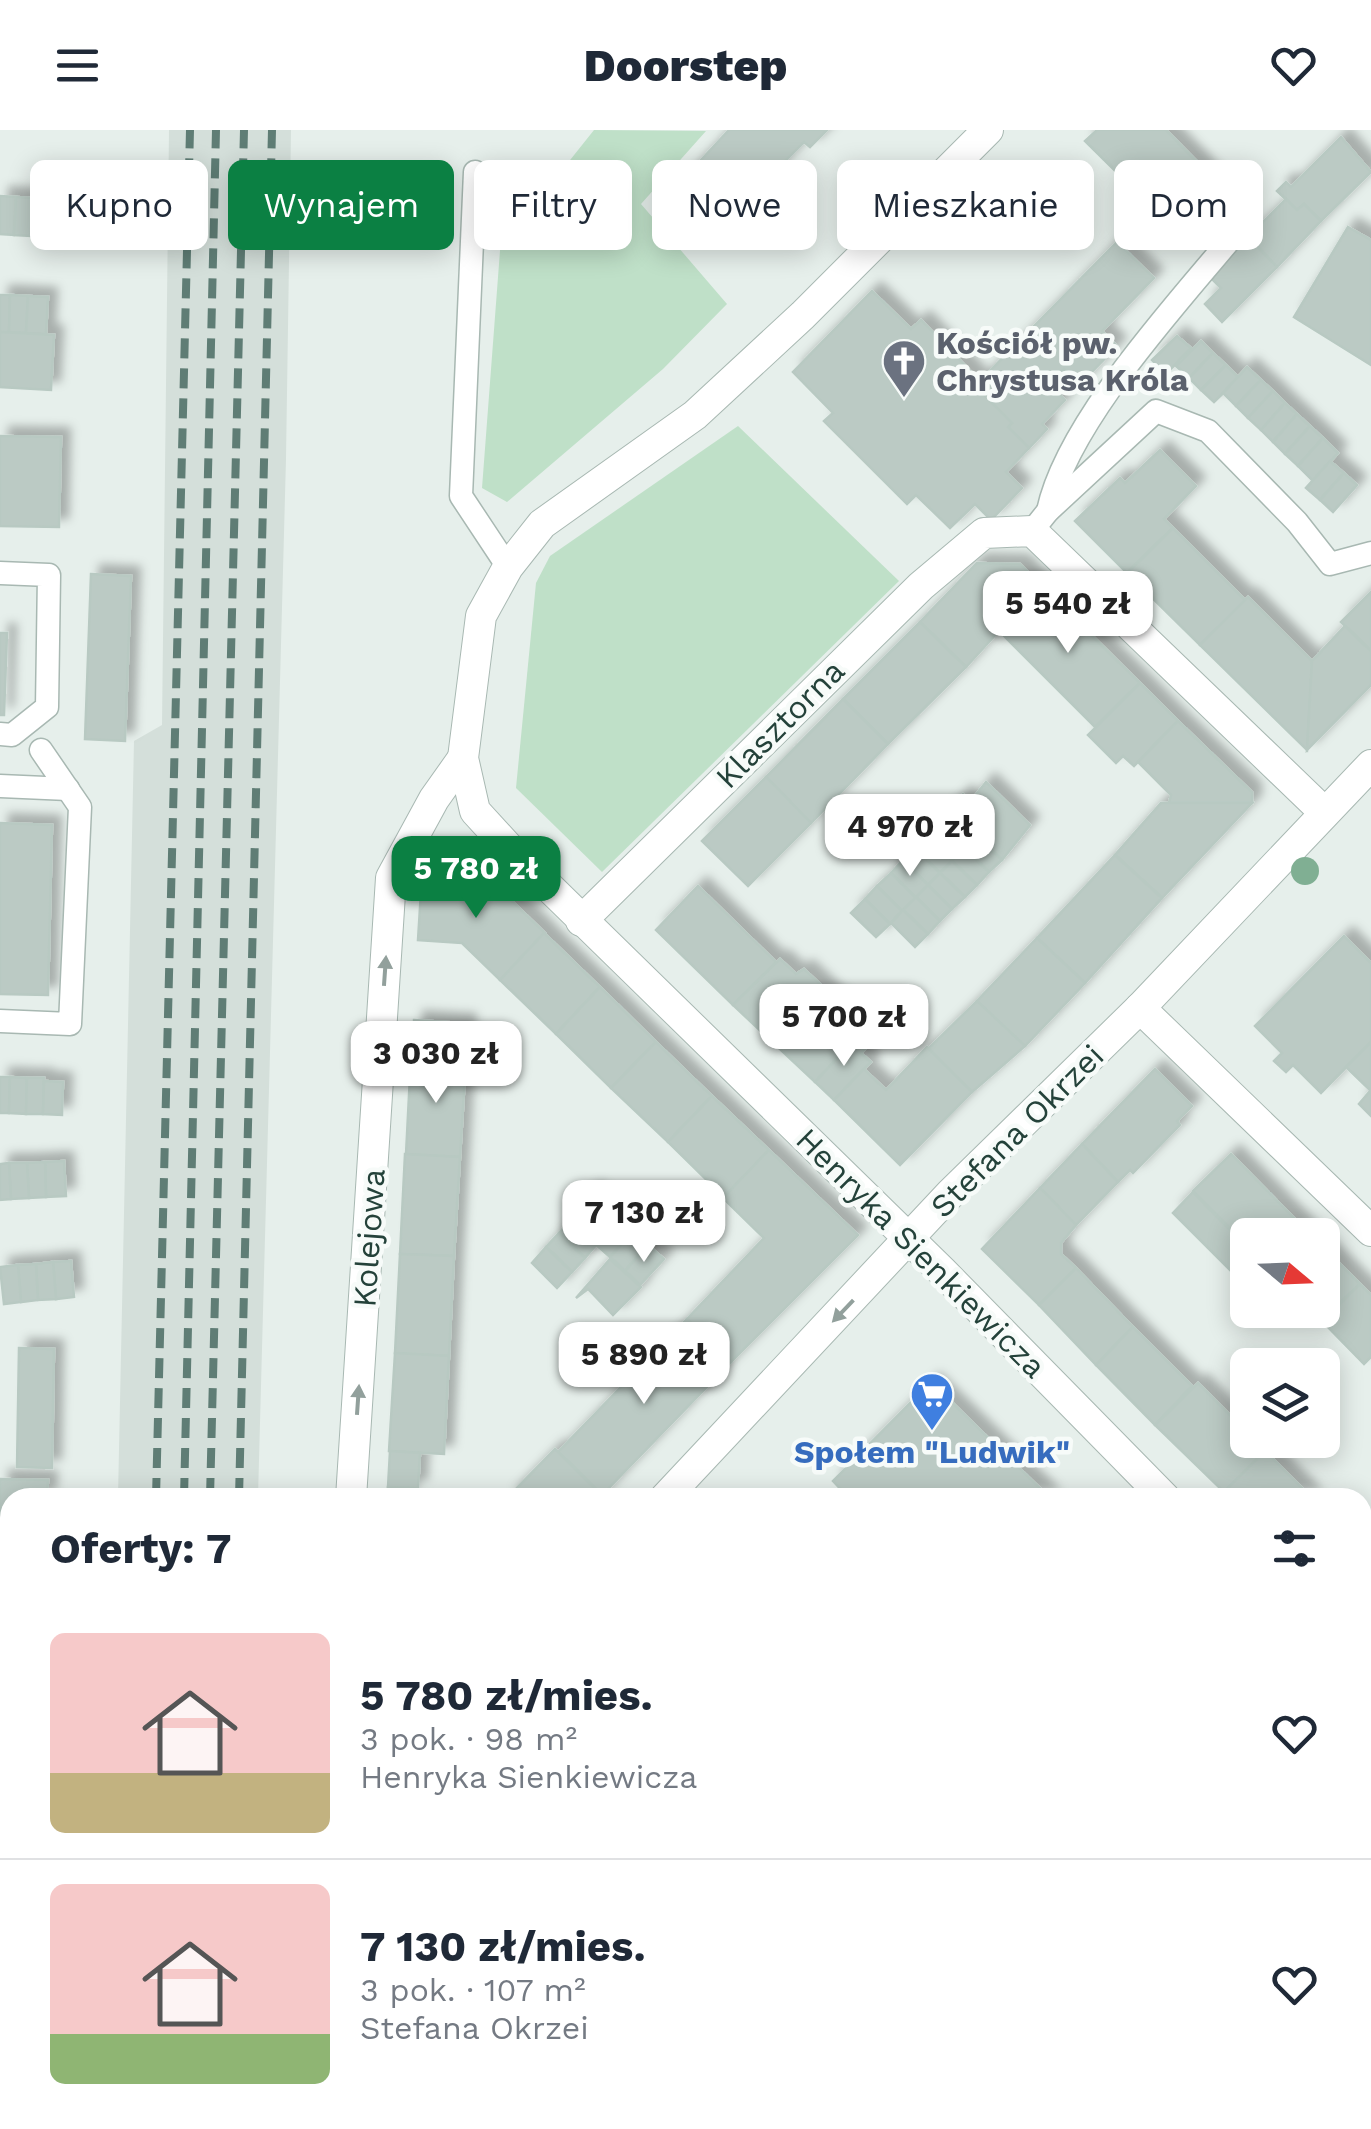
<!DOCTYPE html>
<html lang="pl">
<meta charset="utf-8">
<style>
body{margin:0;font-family:"Work Sans",sans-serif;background:#f6f6f7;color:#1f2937;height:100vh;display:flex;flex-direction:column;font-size:38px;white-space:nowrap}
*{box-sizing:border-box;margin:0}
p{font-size:32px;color:#747a83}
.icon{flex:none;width:55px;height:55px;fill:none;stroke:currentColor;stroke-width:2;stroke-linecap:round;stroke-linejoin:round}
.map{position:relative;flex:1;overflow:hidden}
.drawer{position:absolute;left:0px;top:1358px;width:1372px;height:642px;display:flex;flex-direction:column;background:#fff;border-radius:30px 30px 0 0;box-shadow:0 5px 25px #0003}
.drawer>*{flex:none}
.banner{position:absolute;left:30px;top:30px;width:1312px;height:90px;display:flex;gap:20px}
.needle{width:65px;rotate:109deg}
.fabs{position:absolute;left:1230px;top:1088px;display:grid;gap:20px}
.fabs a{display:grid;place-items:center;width:110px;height:110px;border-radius:15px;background:#fff;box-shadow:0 5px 25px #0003;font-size:50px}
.price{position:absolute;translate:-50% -85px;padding:0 22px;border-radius:20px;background:#fff;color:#222;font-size:32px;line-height:65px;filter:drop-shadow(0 2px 5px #0008)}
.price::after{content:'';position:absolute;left:50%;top:60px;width:30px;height:22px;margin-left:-15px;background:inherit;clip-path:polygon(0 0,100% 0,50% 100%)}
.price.active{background:#0b8043;color:#fff}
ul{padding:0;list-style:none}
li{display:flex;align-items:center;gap:30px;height:250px;padding:0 50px}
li+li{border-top:2px solid #e0e1e3}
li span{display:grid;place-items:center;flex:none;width:280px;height:200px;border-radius:15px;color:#555}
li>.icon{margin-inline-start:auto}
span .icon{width:120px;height:120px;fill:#fffc;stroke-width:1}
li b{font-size:42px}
h2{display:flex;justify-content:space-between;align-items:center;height:120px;padding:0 50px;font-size:42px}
.chip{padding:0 35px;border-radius:15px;background:#fff;box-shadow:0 5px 25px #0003;font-size:35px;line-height:90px}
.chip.active{background:#0b8043;color:#fff}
header{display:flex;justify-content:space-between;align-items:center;height:130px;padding:0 50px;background:#fff;font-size:45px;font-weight:800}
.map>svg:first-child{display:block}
</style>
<header><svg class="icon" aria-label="menu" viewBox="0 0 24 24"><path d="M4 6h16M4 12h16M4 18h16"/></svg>Doorstep<svg class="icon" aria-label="heart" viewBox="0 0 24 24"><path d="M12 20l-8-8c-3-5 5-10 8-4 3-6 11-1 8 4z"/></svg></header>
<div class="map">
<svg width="1371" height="1999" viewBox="0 0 1371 1999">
<defs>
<filter id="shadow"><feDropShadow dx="9" dy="-9" stdDeviation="5" flood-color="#0004"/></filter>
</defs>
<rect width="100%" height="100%" fill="#e6efeb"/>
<g fill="#d4dfda">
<path d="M169,0H291L286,329L258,1367H118L134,611L162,595Z"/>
<rect x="105" y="1990" width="136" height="9"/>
</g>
<g fill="#bfe0c8">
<path d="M594,0L706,1L641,74L727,174L663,239L507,372L482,358L504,68L551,54Z"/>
<path d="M738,296L899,451L602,742L516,658L536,453L550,426Z"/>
</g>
<g fill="#bbcac4" stroke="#b8c9c2" stroke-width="2.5" filter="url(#shadow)">
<path d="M729,0H827L810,17L804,12L773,43L778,49L722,103L676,57Z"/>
<path d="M1097,0H1166L1226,61L1189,99L1184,95L1177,102L1085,11Z"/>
<path d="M1341,7L1371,42L1321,91L1304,74L1297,80L1277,61L1286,52L1291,57Z"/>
<path d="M0,66L16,67L14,105L0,104Z"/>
<path d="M16,67L32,68L31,106L14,105Z"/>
<path d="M32,68H50L49,106H31Z"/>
<path d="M50,68L76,69L75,107L49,106Z"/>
<path d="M1286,69L1297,80L1304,74L1321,91L1277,137L1248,107Z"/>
<path d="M1348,97L1371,110V235L1294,187Z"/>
<path d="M1248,107L1277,137L1222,192L1205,174L1221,158L1209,146Z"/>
<path d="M1117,112L1154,148L1102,201L1117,216L1080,254L1064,239L1049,254L1065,270L1042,294L1047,299L1029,318L1008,297L1012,293L975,256Z"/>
<path d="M872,161L911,199L921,190L980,251L975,256L1012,293L1008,297L1029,318L1006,342L1022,358L991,390L975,374L950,398L916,365L907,374L824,291L833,283L793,242Z"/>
<path d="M0,165H10L9,202H0Z"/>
<path d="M10,165L28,166L26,203L9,202Z"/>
<path d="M28,166L48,167L46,204L26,203Z"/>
<path d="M0,202L54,205L51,260L0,257Z"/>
<path d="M1177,206L1191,218L1166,244L1152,230Z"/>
<path d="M1201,211L1213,223L1189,248L1176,236Z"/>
<path d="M1213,223L1226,235L1201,260L1189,248Z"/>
<path d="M1226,235L1239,248L1214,272L1201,260Z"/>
<path d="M1247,237L1261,250L1236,276L1223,263Z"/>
<path d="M1261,250L1273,261L1248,288L1236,276Z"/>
<path d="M1273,261L1285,273L1261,300L1248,288Z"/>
<path d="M1285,273L1297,284L1273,312L1261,300Z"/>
<path d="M1297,284L1310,296L1285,324L1273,312Z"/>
<path d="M1310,296L1323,308L1298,336L1285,324Z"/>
<path d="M0,306L61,307L59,397L0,396Z"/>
<path d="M1323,308L1338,323L1313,351L1298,336Z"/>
<path d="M1160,320L1196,356L1164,389L1173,398L1127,443L1075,391L1120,348L1125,353Z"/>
<path d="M1330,331L1344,343L1320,370L1306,358Z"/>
<path d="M1344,343L1357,355L1333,382L1320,370Z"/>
<path d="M1173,398L1246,471L1200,515L1127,443Z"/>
<path d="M977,433L1020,434L1041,455L966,537L920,492Z"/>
<path d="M91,444L131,446L125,611L85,609Z"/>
<path d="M1041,455L1140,553L1095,597L997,499Z"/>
<path d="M1371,462V521L1341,492Z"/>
<path d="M1248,467L1312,531L1307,620L1200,515Z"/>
<path d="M920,492L966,537L888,614L843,569Z"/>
<path d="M1345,496L1371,521V555L1307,620L1312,531Z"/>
<path d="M0,503H7L4,585H0Z"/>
<path d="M1140,553L1178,591L1134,636L1123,626L1116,633L1088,605Z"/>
<path d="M843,569L888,614L811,693L766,647Z"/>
<path d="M1178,591L1252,662V673H1169L1171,665L1138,632Z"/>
<path d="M766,647L811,693L748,756L702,711Z"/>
<path d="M986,652L1030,695L1002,730L969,698L982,685L970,672Z"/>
<path d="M963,664L982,685L969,698L949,678Z"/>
<path d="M1161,673H1252L1162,768L1115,725Z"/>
<path d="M950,679L973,702L961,715L938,692Z"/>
<path d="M937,691L964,718L952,731L925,704Z"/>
<path d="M0,693L52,695L48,865L0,864Z"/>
<path d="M973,702L1002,730L989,742L961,715Z"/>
<path d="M927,705L952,731L940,743L915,718Z"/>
<path d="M915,718L940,743L928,755L903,730Z"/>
<path d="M964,718L989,742L977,755L952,731Z"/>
<path d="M1115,725L1162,768L1085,853L1037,808Z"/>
<path d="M903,730L928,755L916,768L891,743Z"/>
<path d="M952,731L977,755L965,767L940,743Z"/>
<path d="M891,743L916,768L902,781L877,756Z"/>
<path d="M940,743L965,767L952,779L928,755Z"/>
<path d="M422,745L490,750L545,803L500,850L462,813L418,810Z"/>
<path d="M928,755L952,779L940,791L916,767Z"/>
<path d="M698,756L776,832L733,875L656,800Z"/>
<path d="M877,756L902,781L890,794L865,769Z"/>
<path d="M916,767L940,791L928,804L903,780Z"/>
<path d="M865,769L890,794L876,807L851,783Z"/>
<path d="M903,780L928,804L915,817L891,793Z"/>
<path d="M544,803L600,857L556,904L500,850Z"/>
<path d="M1344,806L1371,833V912L1321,963L1293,935L1286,942L1274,931L1282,923L1255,896Z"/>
<path d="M1037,808L1085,853L1025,916L977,871Z"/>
<path d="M780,829L796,844L804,839L848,880L842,891L858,906L815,952L733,875Z"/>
<path d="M600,857L656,912L611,958L556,904Z"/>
<path d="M977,871L1025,916L972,962L928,919Z"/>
<path d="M414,890L445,892L443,928L413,927Z"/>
<path d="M445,892L467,893L466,929L443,928Z"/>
<path d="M858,906L869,915L861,923L871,932L834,970L815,952Z"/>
<path d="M656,912L712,966L668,1012L611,958Z"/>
<path d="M1371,912V961L1346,937Z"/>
<path d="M927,917L972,962L900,1035L834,970L864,939L886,960Z"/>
<path d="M411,926L466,929L460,1027L406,1024Z"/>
<path d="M1155,939L1192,976L1177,991L1180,995L1133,1043L1130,1040L1118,1052L1082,1014Z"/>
<path d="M0,947H10L9,983H0Z"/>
<path d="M10,947L27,948L26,984L9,983Z"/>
<path d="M27,948H44L43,984H26Z"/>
<path d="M44,951L63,952L62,985L43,984Z"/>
<path d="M1371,960V986L1359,974Z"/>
<path d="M712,966L769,1020L724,1067L668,1012Z"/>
<path d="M1082,1014L1118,1052L1076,1095L1040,1058Z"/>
<path d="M769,1020L858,1105L731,1232L687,1189L764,1108L723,1068Z"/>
<path d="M405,1024L460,1027L454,1126L400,1124Z"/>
<path d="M1231,1024L1300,1094L1288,1105H1248V1116L1193,1061Z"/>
<path d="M64,1031L66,1066L46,1067L45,1032Z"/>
<path d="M45,1032L46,1067L29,1068L27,1033Z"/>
<path d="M9,1033H27L29,1068L11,1069Z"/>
<path d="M9,1033L11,1069L0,1070V1034Z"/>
<path d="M1040,1058L1076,1095L1061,1113V1124L1076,1138L1039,1175L982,1119Z"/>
<path d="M592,1061L605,1074L581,1101L567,1088Z"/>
<path d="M1193,1062L1248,1118V1146L1242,1152L1173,1083Z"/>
<path d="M605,1074L620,1087L595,1114L581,1101Z"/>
<path d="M620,1087L634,1101L610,1127L595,1114Z"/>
<path d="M570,1091L596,1115L585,1128L559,1103Z"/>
<path d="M1300,1094L1311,1105H1288Z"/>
<path d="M634,1101L648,1115L625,1141L610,1127Z"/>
<path d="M559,1103L585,1128L572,1142L546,1117Z"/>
<path d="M648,1115L664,1129L640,1155L625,1141Z"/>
<path d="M1322,1116L1360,1154L1322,1191L1311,1180H1322Z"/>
<path d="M546,1117L572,1142L557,1158L532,1133Z"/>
<path d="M400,1124L454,1126L449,1226L395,1223Z"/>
<path d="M610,1129L641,1157L613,1185L588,1159L576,1168Z"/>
<path d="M71,1131L74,1167L56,1169L53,1132Z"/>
<path d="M53,1132L56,1169L38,1170L36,1134Z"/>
<path d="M36,1134L38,1170L21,1172L18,1135Z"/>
<path d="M18,1135L21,1172L4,1174L0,1137Z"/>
<path d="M1076,1138L1133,1197L1096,1235L1039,1175Z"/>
<path d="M1360,1154L1371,1165V1227L1364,1234L1322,1191Z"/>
<path d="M687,1189L731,1232L602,1365L558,1322Z"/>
<path d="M1133,1197L1192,1256L1155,1295L1096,1235Z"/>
<path d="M19,1218L54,1219L52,1338L17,1337Z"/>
<path d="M395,1223L449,1226L444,1324L389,1321Z"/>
<path d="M931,1252L1050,1368H849L833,1351Z"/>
<path d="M1198,1253L1248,1303V1310H1254L1265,1321L1224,1362L1155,1295Z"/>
<path d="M555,1319L602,1365L600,1368H507Z"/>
<path d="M390,1321L420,1323L418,1358L388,1357Z"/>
<path d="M1265,1321L1312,1368H1229L1224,1362Z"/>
<path d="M0,1349L48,1350L47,1368H10V1775H0Z"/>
<path d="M388,1357L408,1358V1367H388Z"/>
<path d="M1371,1431V1514L1362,1505V1439Z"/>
<path d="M1362,1688L1371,1697V1734L1362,1743Z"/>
<path d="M1362,1936L1371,1945V1978L1362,1986Z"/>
<path d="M737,1990H763L754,1999H746Z"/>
<path d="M1039,1990L1048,1999H999L990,1991Z"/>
<path d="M1039,1990H1087L1092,1994L1087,1999H1048Z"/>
<path d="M1267,1990H1359L1349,1999H1258Z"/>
</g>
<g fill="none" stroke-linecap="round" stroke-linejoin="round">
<g stroke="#a8b8b2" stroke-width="25">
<g id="service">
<path d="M475,42L461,366L508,437"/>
<path d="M1048,381C1067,291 1180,171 1239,99"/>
<path d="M1032,401L1048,381L1156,281L1208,301L1297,392L1330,434L1371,423"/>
<path d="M0,443L49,445L47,577L12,605L0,604"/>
<path d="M0,656L68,659"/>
<path d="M0,891L70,894L80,677L41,620"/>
<path d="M688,1990L697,1999"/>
<path d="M948,1999L957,1990"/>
</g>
</g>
<g stroke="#a8b8b2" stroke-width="32">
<g id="minor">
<path d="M988,0L803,185L695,285L542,394L508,437L481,486L463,628L475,681L508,717L943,1142L1165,1368"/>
<path d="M581,791L921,456L984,403L1032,401L1324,682"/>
<path d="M1140,878L1371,1101"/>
<path d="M351,1368L391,748L434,669L463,628"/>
<path d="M665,1368L950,1064L1140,878L1371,635"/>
<path d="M1362,1564L1371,1572"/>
<path d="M1362,1830L1371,1821"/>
<path d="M307,1999V1990"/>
<path d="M1201,1999L1209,1990"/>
</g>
</g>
<use href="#service" stroke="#fff" stroke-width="22"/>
<use href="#minor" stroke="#fff" stroke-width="30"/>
<g stroke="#5f7d75" stroke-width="8" stroke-dasharray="20 10" stroke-linecap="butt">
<path d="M156,1368L190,0"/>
<path d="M184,1368L216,0"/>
<path d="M210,1368L244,0"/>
<path d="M239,1368L272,0"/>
<path d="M140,1999V1990"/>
<path d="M168,1999L169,1990"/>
<path d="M194,1999V1990"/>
<path d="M223,1999V1990"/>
</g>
</g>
<circle fill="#80af93" cx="1305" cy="741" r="14"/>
<defs><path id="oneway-solid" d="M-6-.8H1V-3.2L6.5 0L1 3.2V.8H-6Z" transform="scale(2.5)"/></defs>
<g fill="#92a09c">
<use href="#oneway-solid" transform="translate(385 841) rotate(-86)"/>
<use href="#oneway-solid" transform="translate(843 1181) rotate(134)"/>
<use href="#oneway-solid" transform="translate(358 1270) rotate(-86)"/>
</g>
<defs>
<g id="church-pin" transform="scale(2.25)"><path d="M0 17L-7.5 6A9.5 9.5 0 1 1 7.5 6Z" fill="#6b7280" stroke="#f7fbf9"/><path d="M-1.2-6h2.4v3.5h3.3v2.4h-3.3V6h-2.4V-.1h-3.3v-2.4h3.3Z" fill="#fff"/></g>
<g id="supermarket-pin" transform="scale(2.25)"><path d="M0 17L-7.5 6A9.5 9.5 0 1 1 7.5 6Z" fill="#3f7fe0" stroke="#f7fbf9"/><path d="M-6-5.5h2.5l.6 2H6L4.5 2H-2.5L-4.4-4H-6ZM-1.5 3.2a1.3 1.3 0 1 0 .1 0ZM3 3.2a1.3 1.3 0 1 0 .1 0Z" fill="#fff"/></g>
</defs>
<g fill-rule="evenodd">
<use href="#church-pin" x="904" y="231"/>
<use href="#supermarket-pin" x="932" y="1264"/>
</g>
<g text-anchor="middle" stroke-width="9" stroke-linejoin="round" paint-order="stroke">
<g font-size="32" font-weight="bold" fill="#5b616d" stroke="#f7fbf9" text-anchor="start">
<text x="936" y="224">Kościół pw.<tspan x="936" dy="37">Chrystusa Króla</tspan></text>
</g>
<g font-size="32" fill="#24423a" stroke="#f7fbf9">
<text transform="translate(780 594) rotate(-45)" y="11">Klasztorna</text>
<text transform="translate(1017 1001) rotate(-45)" y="11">Stefana Okrzei</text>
<text transform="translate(369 1108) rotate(-86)" y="11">Kolejowa</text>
<text transform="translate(921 1123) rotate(45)" y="11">Henryka Sienkiewicza</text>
</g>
<g font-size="32" font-weight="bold" fill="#366cbe" stroke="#f7fbf9">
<text x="932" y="1333">Społem "Ludwik"</text>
</g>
</g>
</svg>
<div class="fabs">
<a><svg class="needle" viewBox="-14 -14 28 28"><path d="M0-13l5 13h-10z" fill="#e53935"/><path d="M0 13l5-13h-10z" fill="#747a83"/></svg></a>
<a><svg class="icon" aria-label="layers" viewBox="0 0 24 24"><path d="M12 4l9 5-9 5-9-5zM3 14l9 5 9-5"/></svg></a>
</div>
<b class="price" style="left:1068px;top:526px">5 540 zł</b>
<b class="price" style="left:910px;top:749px">4 970 zł</b>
<b class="price active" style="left:476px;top:791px">5 780 zł</b>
<b class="price" style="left:844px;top:939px">5 700 zł</b>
<b class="price" style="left:436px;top:976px">3 030 zł</b>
<b class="price" style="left:644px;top:1135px">7 130 zł</b>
<b class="price" style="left:644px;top:1277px">5 890 zł</b>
<div class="banner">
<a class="chip">Kupno</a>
<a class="chip active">Wynajem</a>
<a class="chip">Filtry</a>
<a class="chip">Nowe</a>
<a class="chip">Mieszkanie</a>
<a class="chip">Dom</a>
</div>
<section class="drawer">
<h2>Oferty: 7<svg class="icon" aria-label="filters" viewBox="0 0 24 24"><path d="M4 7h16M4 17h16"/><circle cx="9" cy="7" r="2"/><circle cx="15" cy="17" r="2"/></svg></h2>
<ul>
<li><span style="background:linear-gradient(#f6c9c9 70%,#c2b280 0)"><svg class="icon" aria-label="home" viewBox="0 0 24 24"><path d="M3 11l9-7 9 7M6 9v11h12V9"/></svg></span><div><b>5 780 zł/mies.</b><p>3 pok. · 98 m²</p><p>Henryka Sienkiewicza</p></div><svg class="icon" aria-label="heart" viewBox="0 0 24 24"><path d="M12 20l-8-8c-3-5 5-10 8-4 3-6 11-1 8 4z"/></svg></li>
<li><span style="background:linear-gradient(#f6c9c9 75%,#8fb573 0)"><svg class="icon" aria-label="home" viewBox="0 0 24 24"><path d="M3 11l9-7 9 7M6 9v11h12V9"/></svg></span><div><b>7 130 zł/mies.</b><p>3 pok. · 107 m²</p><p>Stefana Okrzei</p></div><svg class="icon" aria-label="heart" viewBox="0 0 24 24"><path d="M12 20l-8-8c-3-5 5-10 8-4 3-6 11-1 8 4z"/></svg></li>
</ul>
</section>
</div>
